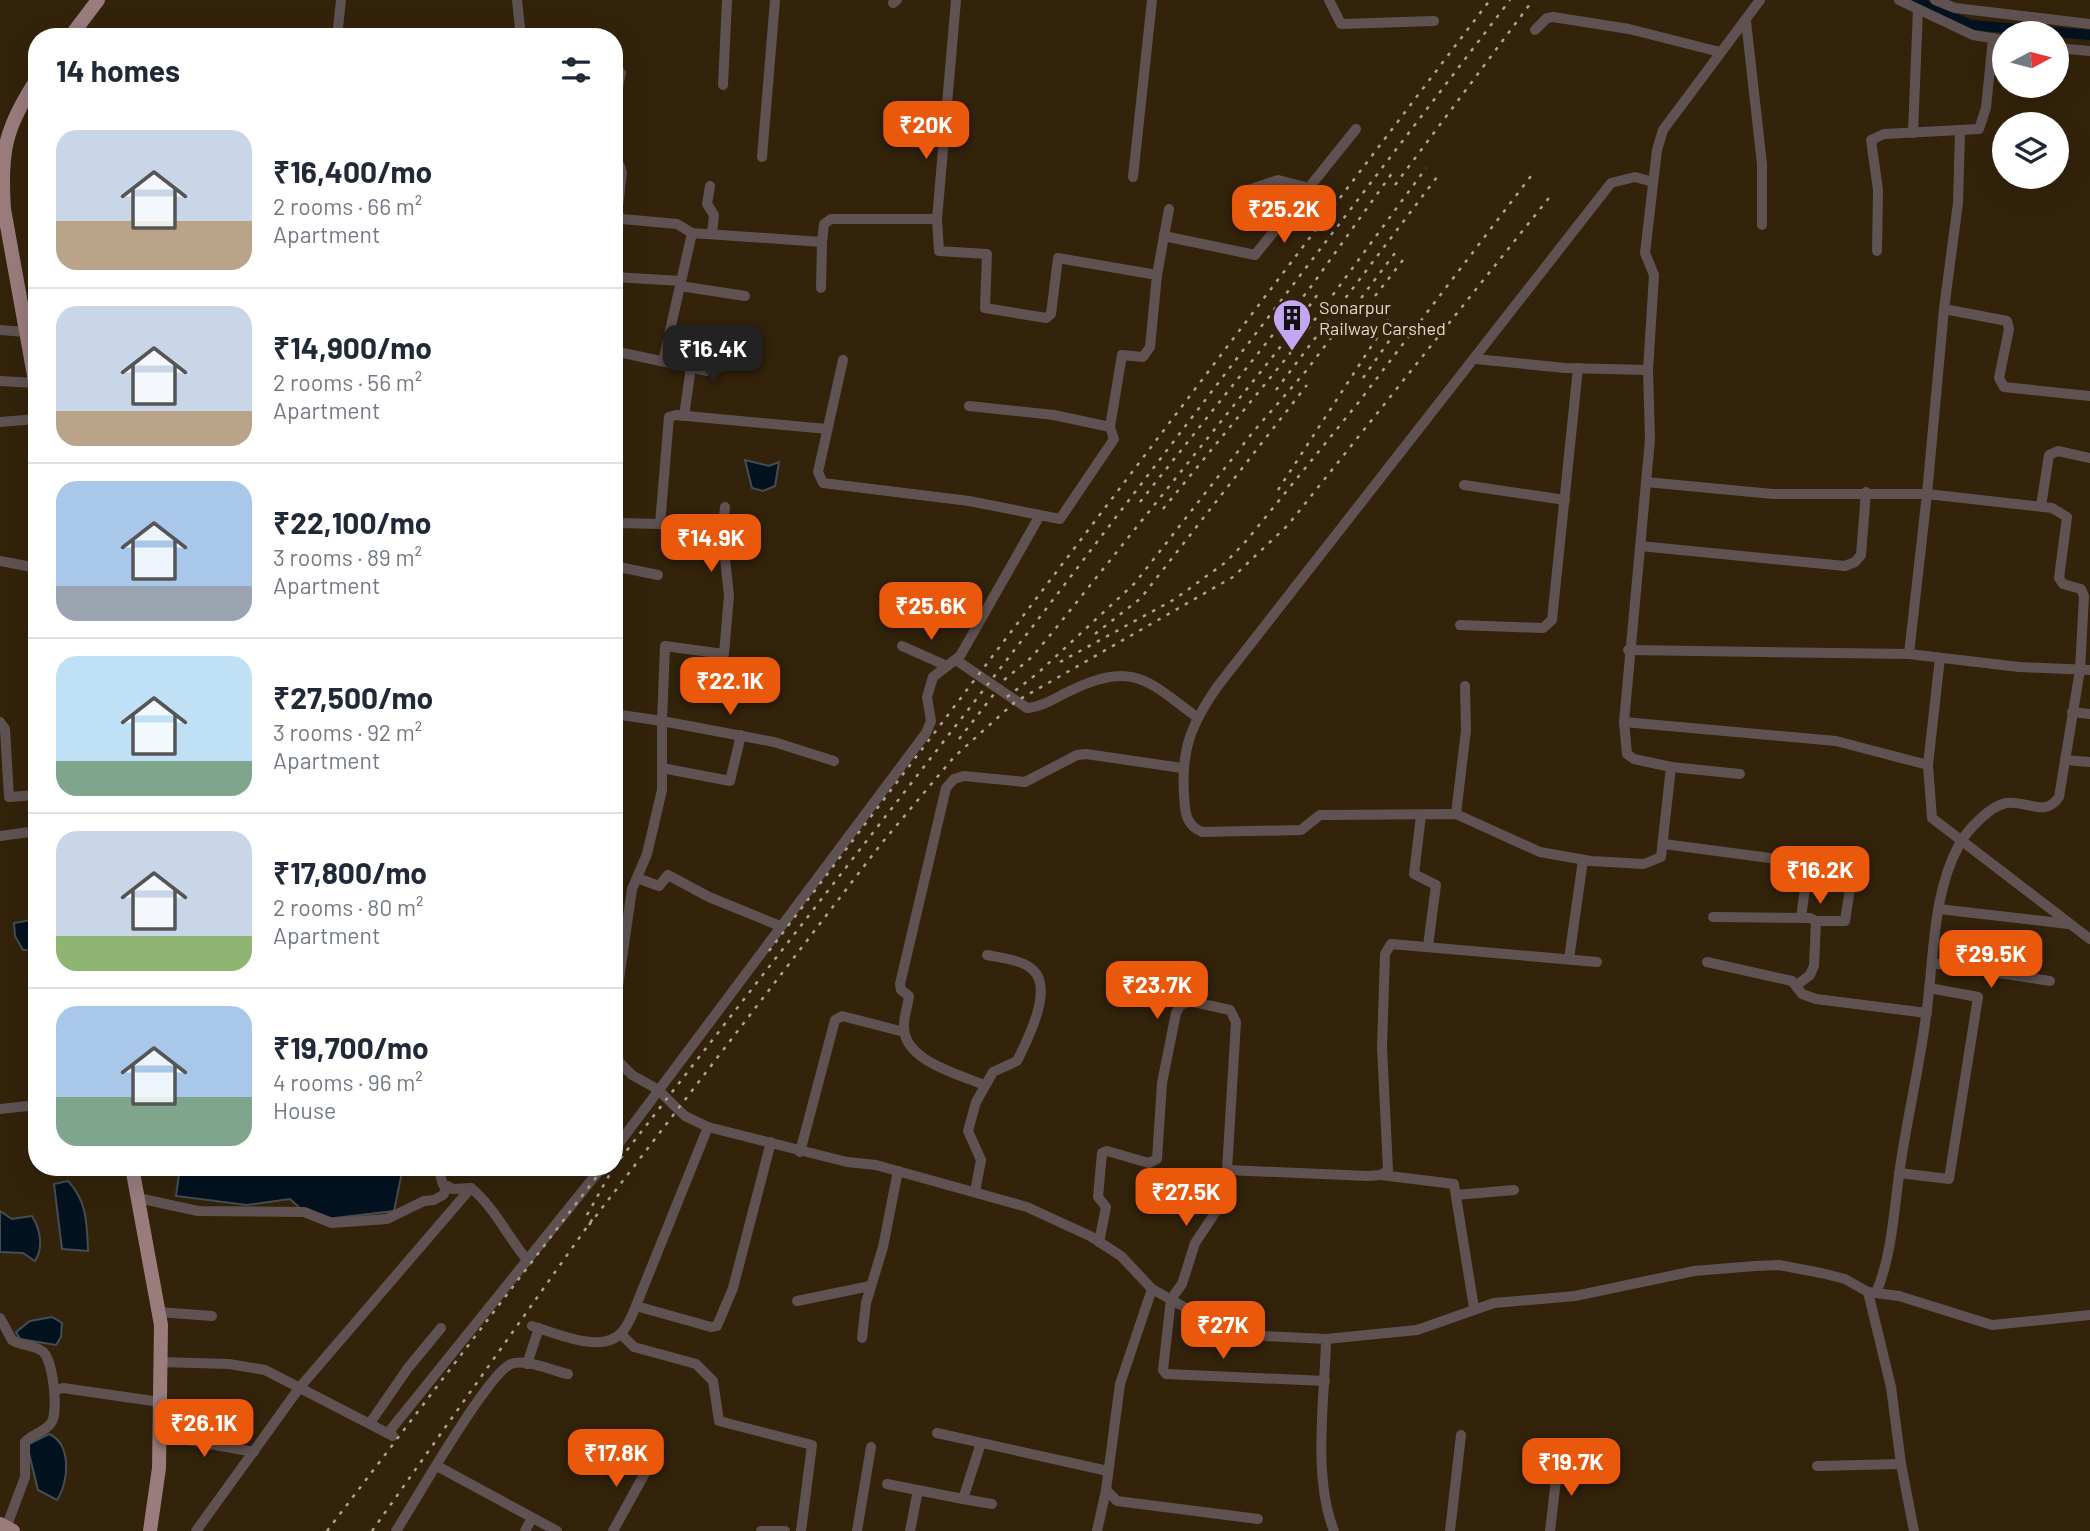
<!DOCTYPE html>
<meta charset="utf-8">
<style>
body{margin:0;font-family:Barlow,sans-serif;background:#f2f2f3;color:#1f2937;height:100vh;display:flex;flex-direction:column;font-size:26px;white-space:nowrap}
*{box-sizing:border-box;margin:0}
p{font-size:23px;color:#747a83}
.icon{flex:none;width:38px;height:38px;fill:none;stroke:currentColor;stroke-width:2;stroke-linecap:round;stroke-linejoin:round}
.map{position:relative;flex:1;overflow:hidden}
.sheet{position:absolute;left:28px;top:28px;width:595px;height:1148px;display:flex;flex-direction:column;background:#fff;border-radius:28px;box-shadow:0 7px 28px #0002}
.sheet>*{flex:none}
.needle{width:46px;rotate:83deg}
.fabs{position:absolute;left:1992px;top:21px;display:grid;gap:14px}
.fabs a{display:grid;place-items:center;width:77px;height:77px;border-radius:50%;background:#fff;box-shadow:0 7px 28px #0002;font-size:35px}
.price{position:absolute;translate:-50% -60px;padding:0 16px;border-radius:14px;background:#ea580c;color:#fff;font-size:23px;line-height:46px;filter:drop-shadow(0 2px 4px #0008)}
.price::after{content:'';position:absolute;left:50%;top:42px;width:21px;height:16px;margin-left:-10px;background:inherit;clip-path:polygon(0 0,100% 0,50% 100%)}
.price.active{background:#222;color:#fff}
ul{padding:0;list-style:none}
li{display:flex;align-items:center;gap:21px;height:175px;padding:0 28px}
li+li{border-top:2px solid #e0e1e3}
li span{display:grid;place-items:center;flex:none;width:196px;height:140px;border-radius:21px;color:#555}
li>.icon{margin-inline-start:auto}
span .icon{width:84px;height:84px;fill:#fffc;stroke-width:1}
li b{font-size:30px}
h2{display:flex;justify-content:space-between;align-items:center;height:84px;padding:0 28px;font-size:30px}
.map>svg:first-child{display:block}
</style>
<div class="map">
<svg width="2090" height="1531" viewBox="0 0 2090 1531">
<rect width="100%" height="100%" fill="#33230b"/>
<g fill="#02121f" stroke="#454d52" stroke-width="2">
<path d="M745,460L769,466L779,462L775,486L763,491L752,488Z"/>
<path d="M37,919V950H23L15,936L14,923Z"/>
<path d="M180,1167H403L394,1211L326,1219L311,1218L290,1199L247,1205L176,1196Z"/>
<path d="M68,1181C87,1201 87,1224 88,1251L62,1249L54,1184Z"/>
<path d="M0,1211L12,1219L32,1216C40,1229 44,1247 35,1261L23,1253L0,1252Z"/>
<path d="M52,1317L62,1323L61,1337L56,1345L20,1339L16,1332L30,1321Z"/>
<path d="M49,1434C72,1444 69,1482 57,1500L38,1490L27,1445Z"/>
</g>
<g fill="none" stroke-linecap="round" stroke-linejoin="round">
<path stroke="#02121f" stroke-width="10" d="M1914,0L1971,25L2090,35"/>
<g stroke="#605252" stroke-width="10">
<path d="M517,0L521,37"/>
<path d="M956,0L937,219L939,251L987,254L985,308L1046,318L1051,314L1058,258L1157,275"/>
<path d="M1329,0L1341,24L1434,21"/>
<path d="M1899,0L1973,35L2004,40"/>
<path d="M1935,0L1955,8L2090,24"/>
<path d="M893,3L897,0"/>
<path d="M1746,21L1762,164V225"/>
<path d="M1535,30L1547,18L1553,17L1629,29L1720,52"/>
<path d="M337,37L341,0"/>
<path d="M2056,48L2090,51"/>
<path d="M614,66L621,73L614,104"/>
<path d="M723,85L727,0"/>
<path d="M1913,133L1918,9"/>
<path d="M762,157L775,0"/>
<path d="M614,164L620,166L622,173L617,215L622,219L677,224L692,233"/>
<path d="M1133,177L1152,0"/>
<path d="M1653,182L1635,177L1611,183L1217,687C1191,725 1181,749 1184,795C1185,811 1185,825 1202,832L1301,830L1320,815H1326L1456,814L1540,852L1591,861L1644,864L1661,857L1671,767L1634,759L1627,754L1624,722L1650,439L1648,370L1654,275L1645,253L1657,150L1663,130L1760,0"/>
<path d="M710,186L707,204L714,215L712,233"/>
<path d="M1248,190L1278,180L1309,188"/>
<path d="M1164,236L1255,255L1356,129"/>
<path d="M822,242L824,224L831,219H937"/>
<path d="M1877,251L1878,190L1871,140L1884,134L1979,129L1986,108L1993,38"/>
<path d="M614,277L681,281"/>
<path d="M680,286L745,296"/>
<path d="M1944,309L2007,321L2009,329L1999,378L2004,387L2090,396"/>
<path d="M0,330L37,333"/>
<path d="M614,351L707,371L733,363"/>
<path d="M1476,359L1565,368L1648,370"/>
<path d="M843,360L818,472L823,483L969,501L1060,519L1114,439L1110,427L1122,355L1143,357L1150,347L1157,275L1169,209"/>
<path d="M663,361L692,233L822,242L821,288"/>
<path d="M0,381L35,383"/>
<path d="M969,406L1054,415L1110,427"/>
<path d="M684,416L691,367"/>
<path d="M0,422L37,419"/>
<path d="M1646,482L1773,494H1927L1909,654"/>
<path d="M1464,485L1565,500"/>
<path d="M2041,506L2049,455L2058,451L2090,458"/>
<path d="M660,524L669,417L676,415L827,429"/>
<path d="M722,532L725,507"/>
<path d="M614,538L617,523L660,524L722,532L729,595L724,654L665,646L662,721L774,742L834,761"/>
<path d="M1640,546L1845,566L1855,562L1861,555L1866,492"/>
<path d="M0,561L37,568"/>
<path d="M614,566L658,575"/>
<path d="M1460,625L1543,628L1552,620L1578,368"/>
<path d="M902,646L947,666"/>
<path d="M1628,650L1909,654L2019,667L2090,670"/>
<path d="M956,660L1027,708C1043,707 1058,696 1072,690C1134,660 1149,682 1198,718"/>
<path d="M2072,712L2090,714"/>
<path d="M614,714L662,721V790L647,854L632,889L614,1014"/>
<path d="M0,722L5,729L9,797L37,795"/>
<path d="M1624,722L1836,741L1928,765L1940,658"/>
<path d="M2065,760L2090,762"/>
<path d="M1928,765L1932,818L2090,939"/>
<path d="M1671,767L1740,774"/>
<path d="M662,768L730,781L741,735"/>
<path d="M1456,814L1466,730L1465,686"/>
<path d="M1421,815L1414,874L1436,885L1428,946"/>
<path d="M0,836L37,831"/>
<path d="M1664,844L1853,869L1845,921H1816"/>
<path d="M637,878L659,886L668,875L709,897L780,926"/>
<path d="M1939,909L2068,924"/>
<path d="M1713,917L1810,918L1816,921L1814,966L1810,975L1797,985"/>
<path d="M1801,918L1808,865"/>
<path d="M1569,959L1583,860"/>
<path d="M1707,962L1792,981L1802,994L1816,999L1927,1013"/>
<path d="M1932,963L2050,981"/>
<path d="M614,1057L632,1075L657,1089L685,1116L708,1127L847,1162L876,1165L1027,1207L1090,1236L1121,1256L1152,1289L1195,1313L1264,1336L1326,1339C1325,1399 1312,1475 1334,1531"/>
<path d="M984,1085C958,1074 905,1061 904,1028C903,1018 908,1006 909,996L901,990L900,984L946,788L954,779L964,776L1025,782L1077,755L1086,754L1182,768"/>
<path d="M0,1109L37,1105"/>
<path d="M614,1150L926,733L931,721L927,697L933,677L960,656L1039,517"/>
<path d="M800,1152L835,1020L842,1016L904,1032"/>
<path d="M438,1167L443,1185L453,1189L471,1188C495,1208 507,1236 528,1261"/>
<path d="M1227,1170L1368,1176L1381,1175L1388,1170L1382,1047L1385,954L1391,944L1597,962"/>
<path d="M1899,1173L1949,1179L1978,997L1929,988"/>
<path d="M1381,1175L1454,1184L1474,1308"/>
<path d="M975,1192L981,1160L968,1131L976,1102L993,1072L1017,1061C1027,1041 1054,989 1033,970C1023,960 1001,958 987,955"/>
<path d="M1456,1195L1514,1190"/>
<path d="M138,1198L198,1211L304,1212L332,1223L387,1219L424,1201L434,1200L443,1195L448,1186"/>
<path d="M1099,1242L1106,1207L1098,1197L1102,1153L1107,1151L1149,1163L1157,1159L1162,1083L1176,1013L1180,1006L1189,1001L1230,1010L1236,1022L1227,1170L1221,1204L1195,1243L1182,1284L1171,1299L1163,1370L1166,1374L1325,1381"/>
<path d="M1152,1289L1120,1384L1106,1490L1117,1501L1258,1519"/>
<path d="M1868,1292L1891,1387L1901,1464L1914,1531"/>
<path d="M1876,1293C1892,1256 1894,1209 1900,1168C1908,1112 1922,1057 1928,1000C1934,949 1934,891 1959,845C1967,830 1990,806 2006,803C2027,800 2045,818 2059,797L2080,670L2084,596L2081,589L2063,584L2059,578L2067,517L2052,508L1927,494L1944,309L1958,203L1960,132"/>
<path d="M797,1301L870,1286"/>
<path d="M636,1306L711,1327L717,1326L733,1288L771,1142"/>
<path d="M159,1312L212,1316"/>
<path d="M0,1318L12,1340C21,1346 34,1345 42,1351C53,1358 59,1413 51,1423C45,1432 32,1434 25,1442V1477L6,1528"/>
<path d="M532,1326C555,1333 603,1355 622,1332C627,1327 630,1319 633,1313L708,1127"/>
<path d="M621,1334L634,1347L696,1364L713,1381L719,1421L812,1445L801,1531"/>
<path d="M862,1338L866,1303L883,1247L898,1171"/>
<path d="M1326,1339L1417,1330L1494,1303L1575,1296L1694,1271L1755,1266L1779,1265L1821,1273L1845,1279L1868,1292L1899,1296L1992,1325L2090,1315"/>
<path d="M161,1362L229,1364L265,1370L393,1436"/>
<path d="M527,1364L539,1328"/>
<path d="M55,1390L63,1388L160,1402"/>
<path d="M370,1423L408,1368L441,1328"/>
<path d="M388,1433L602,1167"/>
<path d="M937,1433L1108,1471"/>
<path d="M160,1435L254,1452"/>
<path d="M437,1466L557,1531"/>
<path d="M1817,1466L1901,1464"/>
<path d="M887,1484L963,1499L981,1443"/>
<path d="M963,1499L992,1504"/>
<path d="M196,1531L300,1387L471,1188"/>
<path d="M396,1531C414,1503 488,1373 511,1364C525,1358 553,1371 568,1374"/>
<path d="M525,1531L532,1518"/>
<path d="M613,1531L650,1464"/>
<path d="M761,1531H785"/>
<path d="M857,1531L871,1447"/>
<path d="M910,1531L918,1490"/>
<path d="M1097,1531L1106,1490"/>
<path d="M1450,1531L1461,1435"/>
<path d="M1550,1531L1558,1463"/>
</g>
<g stroke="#9a7c7d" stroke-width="14">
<path d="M70,37L98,0"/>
<path d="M37,79C5,128 0,152 4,209L37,392"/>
<path d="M132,1167L161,1325L159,1468L150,1531"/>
<path d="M0,1524L13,1531"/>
</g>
<g stroke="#aea291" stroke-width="2.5" stroke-dasharray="3.5 7" stroke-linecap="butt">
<path d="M1395,185L1533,0"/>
<path d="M1375,296L1403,260"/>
<path d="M1363,378L1401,324"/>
<path d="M1276,390L1437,177"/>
<path d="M1278,490L1391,316"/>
<path d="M1140,502L1310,288L1395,169"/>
<path d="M1163,509L1288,356L1426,168"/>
<path d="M1095,634L1141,598L1307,385"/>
<path d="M1060,662L1175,599L1226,562L1247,540L1358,403L1531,176"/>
<path d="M1004,680L1032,657L1056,628L1278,350L1320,291"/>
<path d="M1007,697L1038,673L1135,583L1253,432L1306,371L1395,253"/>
<path d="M959,739L998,689"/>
<path d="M769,951L1490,0"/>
<path d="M614,1167L1033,626L1510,0"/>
<path d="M587,1215L611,1172"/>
<path d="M589,1225L881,844L954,757L1015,702L1233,577L1288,525L1552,194"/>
<path d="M327,1531L604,1167"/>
<path d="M372,1531L594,1217"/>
</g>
</g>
<defs>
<g id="building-pin" transform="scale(2.0125)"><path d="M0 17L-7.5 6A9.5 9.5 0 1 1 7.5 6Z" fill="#c3a7f2" stroke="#33230b"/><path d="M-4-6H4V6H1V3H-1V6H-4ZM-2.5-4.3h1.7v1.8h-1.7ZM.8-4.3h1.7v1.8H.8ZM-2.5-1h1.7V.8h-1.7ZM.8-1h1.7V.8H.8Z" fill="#111"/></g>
</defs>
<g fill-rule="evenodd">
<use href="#building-pin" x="1292" y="318"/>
</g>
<g text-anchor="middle" stroke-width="7" stroke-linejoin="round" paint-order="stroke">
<g font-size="18" fill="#e0d6c8" stroke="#33230b" text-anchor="start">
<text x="1319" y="314">Sonarpur<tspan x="1319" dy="21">Railway Carshed</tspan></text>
</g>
</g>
</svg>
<div class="fabs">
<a><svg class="needle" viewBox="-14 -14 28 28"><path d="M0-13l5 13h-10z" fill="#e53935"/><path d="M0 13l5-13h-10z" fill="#747a83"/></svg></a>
<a><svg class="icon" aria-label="layers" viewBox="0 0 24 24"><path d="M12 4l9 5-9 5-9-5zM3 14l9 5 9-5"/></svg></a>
</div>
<b class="price" style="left:926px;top:161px">₹20K</b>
<b class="price" style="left:1284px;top:245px">₹25.2K</b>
<b class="price active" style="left:713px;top:385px">₹16.4K</b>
<b class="price" style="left:711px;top:574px">₹14.9K</b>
<b class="price" style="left:931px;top:642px">₹25.6K</b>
<b class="price" style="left:730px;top:717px">₹22.1K</b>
<b class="price" style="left:1820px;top:906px">₹16.2K</b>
<b class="price" style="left:1991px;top:990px">₹29.5K</b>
<b class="price" style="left:1157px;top:1021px">₹23.7K</b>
<b class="price" style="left:1186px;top:1228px">₹27.5K</b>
<b class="price" style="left:1223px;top:1361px">₹27K</b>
<b class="price" style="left:204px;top:1459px">₹26.1K</b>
<b class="price" style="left:616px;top:1489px">₹17.8K</b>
<b class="price" style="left:1571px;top:1498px">₹19.7K</b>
<section class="sheet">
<h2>14 homes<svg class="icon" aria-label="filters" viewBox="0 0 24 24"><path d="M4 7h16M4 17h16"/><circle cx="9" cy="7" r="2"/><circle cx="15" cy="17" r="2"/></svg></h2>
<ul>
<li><span style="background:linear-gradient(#c9d6e8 65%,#b9a48a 0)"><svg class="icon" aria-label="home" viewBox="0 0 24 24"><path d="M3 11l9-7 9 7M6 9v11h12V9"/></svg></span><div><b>₹16,400/mo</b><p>2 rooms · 66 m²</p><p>Apartment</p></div></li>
<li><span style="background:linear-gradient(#c9d6e8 75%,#b9a48a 0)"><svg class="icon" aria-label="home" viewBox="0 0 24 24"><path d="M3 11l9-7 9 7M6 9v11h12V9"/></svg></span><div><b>₹14,900/mo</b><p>2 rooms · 56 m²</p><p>Apartment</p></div></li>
<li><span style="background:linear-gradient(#a9c7e8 75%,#9aa5b1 0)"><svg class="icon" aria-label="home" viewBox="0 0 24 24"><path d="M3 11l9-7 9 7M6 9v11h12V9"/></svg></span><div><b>₹22,100/mo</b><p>3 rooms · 89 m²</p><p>Apartment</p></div></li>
<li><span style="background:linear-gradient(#bfe0f5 75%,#7fa58c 0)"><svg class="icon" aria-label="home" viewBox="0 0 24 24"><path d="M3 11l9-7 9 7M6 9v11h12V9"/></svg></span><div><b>₹27,500/mo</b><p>3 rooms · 92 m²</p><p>Apartment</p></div></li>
<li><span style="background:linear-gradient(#c9d6e8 75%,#8fb573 0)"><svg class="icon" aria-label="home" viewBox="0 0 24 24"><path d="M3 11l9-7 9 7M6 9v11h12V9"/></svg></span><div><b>₹17,800/mo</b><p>2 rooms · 80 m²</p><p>Apartment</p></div></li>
<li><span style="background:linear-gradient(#a9c7e8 65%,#7fa58c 0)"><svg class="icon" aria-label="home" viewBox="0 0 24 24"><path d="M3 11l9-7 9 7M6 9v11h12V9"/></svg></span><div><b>₹19,700/mo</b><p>4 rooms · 96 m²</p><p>House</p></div></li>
</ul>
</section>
</div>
